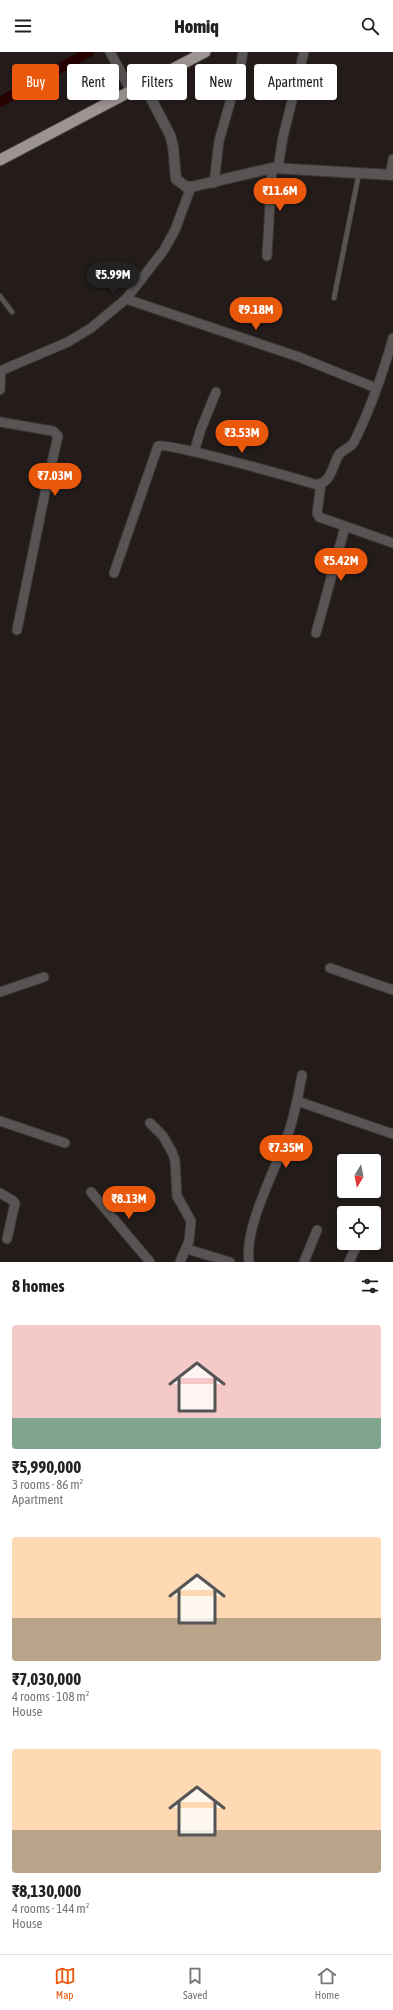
<!DOCTYPE html>
<meta charset="utf-8">
<style>
body{margin:0;font-family:"Asap Condensed",sans-serif;background:#f2f2f2;color:#222;height:100vh;display:flex;flex-direction:column;font-size:15px;white-space:nowrap}
*{box-sizing:border-box;margin:0}
p{font-size:13px;color:#767676}
.icon{flex:none;width:22px;height:22px;fill:none;stroke:currentColor;stroke-width:2;stroke-linecap:round;stroke-linejoin:round}
.map{position:relative;height:1210px;overflow:hidden}
.side{display:flex;flex-direction:column;background:#fff;flex:1}
.side>*{flex:none}
.hud{position:absolute;left:12px;top:12px;width:369px;height:36px;display:flex;gap:8px}
.needle{width:26px;rotate:190deg}
.tools{position:absolute;left:337px;top:1102px;display:grid;gap:8px}
.tools a{display:grid;place-items:center;width:44px;height:44px;border-radius:4px;background:#fff;box-shadow:0 2px 6px #0003;font-size:20px}
.price{position:absolute;translate:-50% -34px;padding:0 9px;border-radius:14px;background:#ea580c;color:#fff;font-size:13px;line-height:26px;filter:drop-shadow(0 1px 2px #0008)}
.price::after{content:'';position:absolute;left:50%;top:24px;width:12px;height:9px;margin-left:-6px;background:inherit;clip-path:polygon(0 0,100% 0,50% 100%)}
.price.current{background:#222;color:#fff}
ul{padding:0;list-style:none}
li{display:grid;align-content:center;gap:8px;height:212px;padding:0 12px}
li span{display:grid;place-items:center;height:124px;border-radius:4px;color:#555}
li>.icon{margin-inline-start:auto}
span .icon{width:72px;height:72px;fill:#fffc;stroke-width:1}
li b{font-size:17px}
h2{display:flex;justify-content:space-between;align-items:center;height:48px;padding:0 12px;font-size:17px}
.tag{padding:0 14px;border-radius:4px;background:#fff;box-shadow:0 2px 6px #0003;font-size:14px;line-height:36px}
.tag.current{background:#ea580c;color:#fff}
header{display:flex;justify-content:space-between;align-items:center;height:52px;padding:0 12px;background:#fff;font-size:18px;font-weight:800}
.tabs{display:flex;justify-content:space-around;align-items:center;height:56px;border-top:1px solid #e0e0e0;background:#fff;font-size:11px;color:#767676}
.tabs a{display:grid;justify-items:center;gap:2px}
.tabs .current{color:#ea580c}
.map>svg:first-child{display:block}
</style>
<header><svg class="icon" aria-label="menu" viewBox="0 0 24 24"><path d="M4 6h16M4 12h16M4 18h16"/></svg>Homiq<svg class="icon" aria-label="search" viewBox="0 0 24 24"><circle cx="10" cy="10" r="6"/><path d="M15 15l6 6"/></svg></header>
<div class="map">
<svg width="393" height="1210" viewBox="0 0 393 1210">
<rect width="100%" height="100%" fill="#231c1b"/>
<g fill="none" stroke-linecap="round" stroke-linejoin="round">
<path stroke="#270100" stroke-width="10" d="M0,50L89,0"/>
<g stroke="#3d3635" stroke-width="6">
<g id="service">
<path d="M0,244L12,260"/>
<path d="M334,246L359,121"/>
</g>
</g>
<g stroke="#3d3635" stroke-width="11">
<g id="minor">
<path d="M110,0L131,39"/>
<path d="M278,116L283,85L304,0"/>
<path d="M390,123L393,107"/>
<path d="M214,131L219,89L241,12L243,0"/>
<path d="M267,204L272,116"/>
<path d="M126,247L299,305L376,336"/>
<path d="M0,319L68,290L91,276L126,247L164,198L175,178L191,135"/>
<path d="M0,338L1,319"/>
<path d="M0,370L53,379L58,384L46,436L17,578"/>
<path d="M194,400L201,377L216,340"/>
<path d="M321,432L317,461L319,465L393,491"/>
<path d="M114,521L158,394C168,390 294,426 314,432C330,434 332,416 338,404C342,397 350,397 354,390C370,358 383,321 393,286"/>
<path d="M316,581L345,475"/>
<path d="M330,916L393,938"/>
<path d="M0,940L44,925"/>
<path d="M297,1049L393,1082"/>
<path d="M0,1069L65,1091"/>
<path d="M150,1071L163,1084L172,1100L175,1108L177,1144L191,1169L189,1189L180,1210"/>
<path d="M91,1140L150,1210"/>
<path d="M0,1141L12,1148L15,1151L7,1187"/>
<path d="M187,1197L230,1210"/>
<path d="M249,1210C244,1174 276,1117 288,1082C295,1063 298,1043 302,1023"/>
<path d="M304,1210L317,1178"/>
<path d="M349,1210L358,1191"/>
</g>
</g>
<g stroke="#3d3635" stroke-width="12">
<path id="tertiary" d="M144,33L170,83L173,94L176,127L185,134L191,135L272,116L393,123"/>
</g>
<g stroke="#3d3635" stroke-width="13">
<path id="trunk" d="M0,108L205,0"/>
</g>
<use href="#service" stroke="#575453" stroke-width="4.5"/>
<use href="#minor" stroke="#575453" stroke-width="9"/>
<use href="#tertiary" stroke="#575453" stroke-width="10"/>
<use href="#trunk" stroke="#9c9492" stroke-width="11"/>
</g>
</svg>
<div class="tools">
<a><svg class="needle" viewBox="-14 -14 28 28"><path d="M0-13l5 13h-10z" fill="#e53935"/><path d="M0 13l5-13h-10z" fill="#767676"/></svg></a>
<a><svg class="icon" aria-label="locate" viewBox="0 0 24 24"><circle cx="12" cy="12" r="6"/><path d="M12 2v4M12 18v4M2 12h4M18 12h4"/></svg></a>
</div>
<b class="price" style="left:280px;top:160px">₹11.6M</b>
<b class="price current" style="left:113px;top:244px">₹5.99M</b>
<b class="price" style="left:256px;top:279px">₹9.18M</b>
<b class="price" style="left:242px;top:402px">₹3.53M</b>
<b class="price" style="left:55px;top:445px">₹7.03M</b>
<b class="price" style="left:341px;top:530px">₹5.42M</b>
<b class="price" style="left:286px;top:1117px">₹7.35M</b>
<b class="price" style="left:129px;top:1168px">₹8.13M</b>
<div class="hud">
<a class="tag current">Buy</a>
<a class="tag">Rent</a>
<a class="tag">Filters</a>
<a class="tag">New</a>
<a class="tag">Apartment</a>
</div>
</div>
<section class="side">
<h2>8 homes<svg class="icon" aria-label="filters" viewBox="0 0 24 24"><path d="M4 7h16M4 17h16"/><circle cx="9" cy="7" r="2"/><circle cx="15" cy="17" r="2"/></svg></h2>
<ul>
<li><span style="background:linear-gradient(#f6c9c9 75%,#7fa58c 0)"><svg class="icon" aria-label="home" viewBox="0 0 24 24"><path d="M3 11l9-7 9 7M6 9v11h12V9"/></svg></span><div><b>₹5,990,000</b><p>3 rooms · 86 m²</p><p>Apartment</p></div></li>
<li><span style="background:linear-gradient(#ffd9b3 65%,#b9a48a 0)"><svg class="icon" aria-label="home" viewBox="0 0 24 24"><path d="M3 11l9-7 9 7M6 9v11h12V9"/></svg></span><div><b>₹7,030,000</b><p>4 rooms · 108 m²</p><p>House</p></div></li>
<li><span style="background:linear-gradient(#ffd9b3 65%,#b9a48a 0)"><svg class="icon" aria-label="home" viewBox="0 0 24 24"><path d="M3 11l9-7 9 7M6 9v11h12V9"/></svg></span><div><b>₹8,130,000</b><p>4 rooms · 144 m²</p><p>House</p></div></li>
</ul>
</section>
<nav class="tabs">
<a class="current"><svg class="icon" aria-label="map" viewBox="0 0 24 24"><path d="M3 6l6-2 6 2 6-2v14l-6 2-6-2-6 2zM9 4v14M15 6v14"/></svg>Map</a>
<a><svg class="icon" aria-label="saved" viewBox="0 0 24 24"><path d="M7 4h10v16l-5-4-5 4z"/></svg>Saved</a>
<a><svg class="icon" aria-label="home" viewBox="0 0 24 24"><path d="M3 11l9-7 9 7M6 9v11h12V9"/></svg>Home</a>
</nav>
